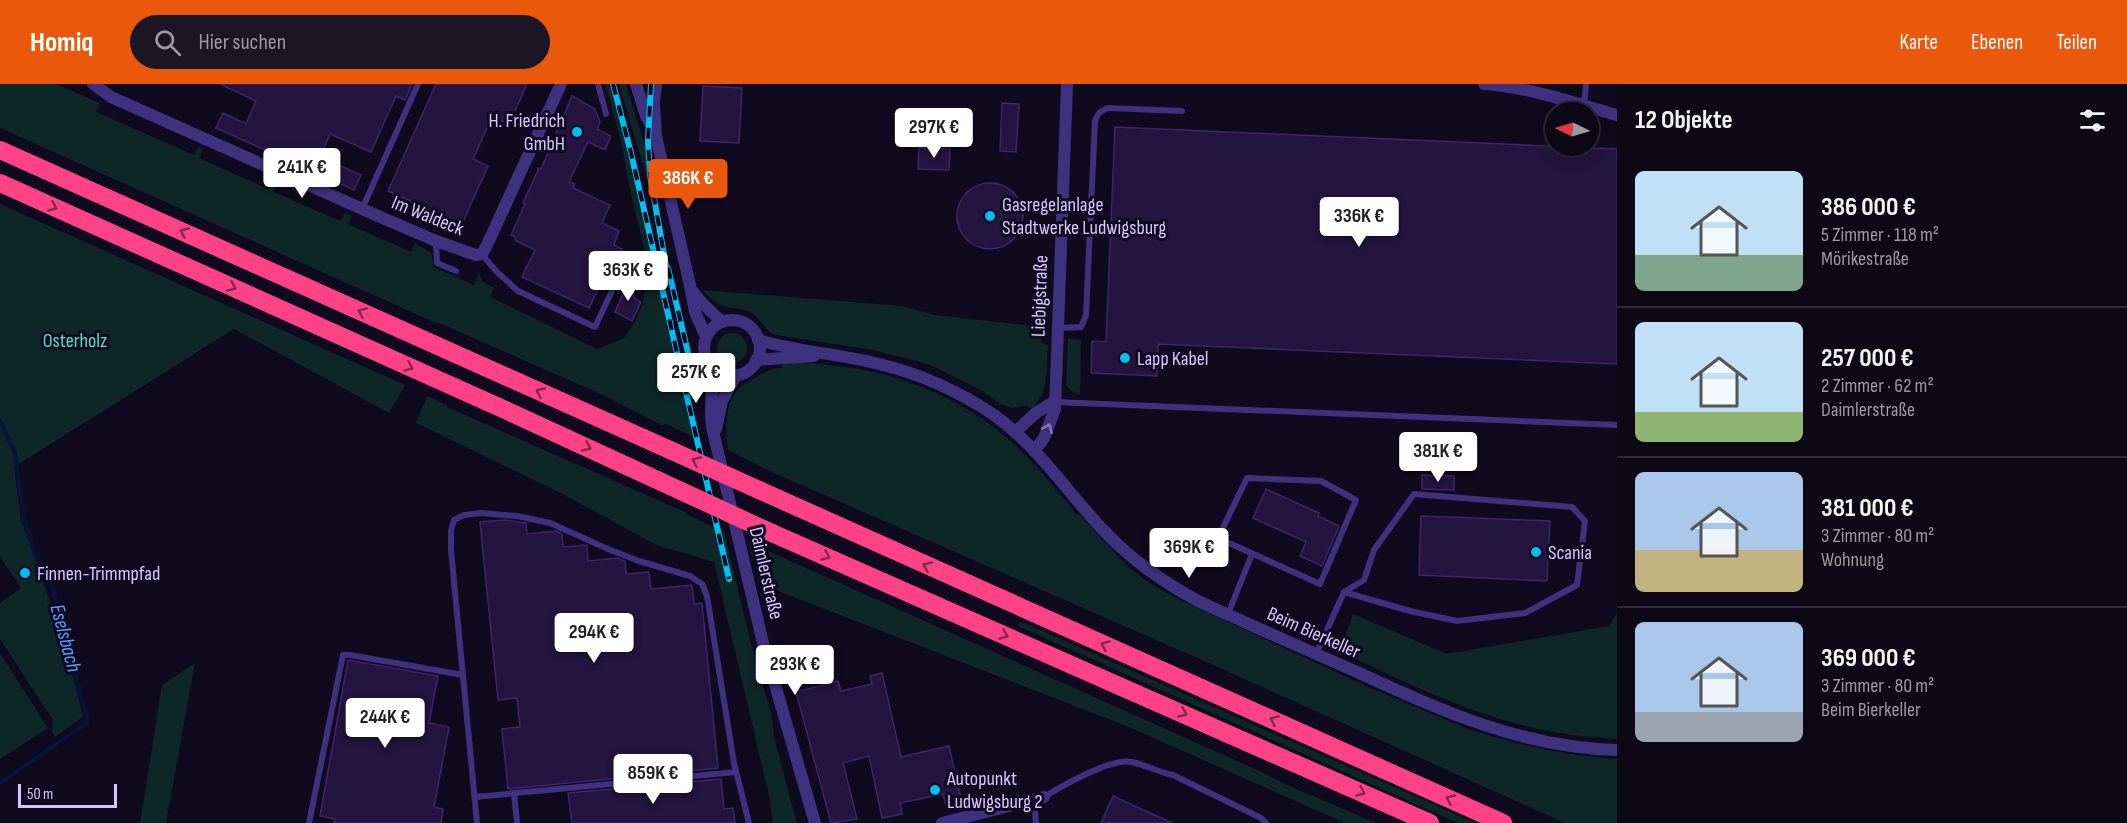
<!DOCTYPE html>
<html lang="de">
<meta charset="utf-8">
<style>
body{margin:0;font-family:"Sofia Sans Condensed",sans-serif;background:#1a1623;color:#f1f3f6;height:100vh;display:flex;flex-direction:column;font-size:22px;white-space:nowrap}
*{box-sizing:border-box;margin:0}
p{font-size:20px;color:#9a9aa1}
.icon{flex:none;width:33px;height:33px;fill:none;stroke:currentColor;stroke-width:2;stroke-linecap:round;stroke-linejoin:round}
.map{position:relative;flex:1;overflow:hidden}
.side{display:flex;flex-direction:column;background:#0c0816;width:510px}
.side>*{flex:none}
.needle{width:39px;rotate:275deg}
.tools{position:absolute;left:1545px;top:18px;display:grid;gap:12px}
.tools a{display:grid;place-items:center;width:54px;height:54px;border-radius:50%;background:#0c0816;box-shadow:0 3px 15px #0003,0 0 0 2px #2c2935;font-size:30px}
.scale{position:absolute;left:18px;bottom:15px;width:99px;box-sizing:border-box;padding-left:6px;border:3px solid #d4c7ff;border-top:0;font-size:16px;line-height:21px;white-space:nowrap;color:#d4c7ff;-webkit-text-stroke:4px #100a1e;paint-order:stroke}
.price{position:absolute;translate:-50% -51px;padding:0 14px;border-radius:6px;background:#fff;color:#222;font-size:20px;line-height:39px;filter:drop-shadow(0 2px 3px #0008)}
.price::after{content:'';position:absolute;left:50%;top:36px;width:18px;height:14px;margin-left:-9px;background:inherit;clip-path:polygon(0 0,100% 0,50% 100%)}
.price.current{background:#ea580c;color:#fff}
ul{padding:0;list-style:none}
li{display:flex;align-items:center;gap:18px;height:150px;padding:0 18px}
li+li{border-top:2px solid #2c2935}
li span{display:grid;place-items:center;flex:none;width:168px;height:120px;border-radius:9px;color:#555}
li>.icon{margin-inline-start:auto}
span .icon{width:72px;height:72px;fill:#fffc;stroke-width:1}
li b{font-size:26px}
h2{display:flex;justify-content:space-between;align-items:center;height:72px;padding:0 18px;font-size:26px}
header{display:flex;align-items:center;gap:36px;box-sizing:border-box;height:84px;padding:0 30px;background:#ea580c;color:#fff}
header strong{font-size:28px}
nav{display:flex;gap:33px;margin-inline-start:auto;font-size:21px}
.search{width:420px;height:54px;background:#1a1623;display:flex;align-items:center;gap:15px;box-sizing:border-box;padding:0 21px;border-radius:33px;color:#9a9aa1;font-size:22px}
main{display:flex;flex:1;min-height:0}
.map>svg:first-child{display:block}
</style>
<header>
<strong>Homiq</strong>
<div class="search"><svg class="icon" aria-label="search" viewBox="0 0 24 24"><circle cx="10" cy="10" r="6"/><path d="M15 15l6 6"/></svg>Hier suchen</div>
<nav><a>Karte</a><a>Ebenen</a><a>Teilen</a></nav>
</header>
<main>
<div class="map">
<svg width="1617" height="739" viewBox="0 0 1617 739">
<rect width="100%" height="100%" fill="#100a1e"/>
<g fill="#0d2628">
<path d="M0,0H56L100,19L96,28L194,71L198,63L203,65L199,74L268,105L272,96L277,99L274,108L340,137L345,129L352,132L348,140L411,168L415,159L431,169L434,183L474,201L479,189L483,198L494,204L490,213L597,265L624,254L635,238L643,219L648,181L629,101L621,56L605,0H609L618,30L696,354L664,339L663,342L605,312L437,238L436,239L0,44Z"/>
<path d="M619,0H626L646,66L650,104Z"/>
<path d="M0,120L405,301L389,329L234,245L14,383L21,436L64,556L83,633L55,653L52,648L53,636L0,555V519L21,504L0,473Z"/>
<path d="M703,206L902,222L935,231L1042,243L1041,258L1048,261C1046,285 1050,309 1031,325L1026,321L1012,324L1001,320L977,304L928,280L873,266L775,251C765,246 762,237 754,231C737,218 723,232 703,206Z"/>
<circle cx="732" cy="264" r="15"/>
<path d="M1068,255L1081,256L1080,310L1074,309L1066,301Z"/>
<path d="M783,278C865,279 942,299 1006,353C1033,376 1055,404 1077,431L1079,430L1127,482L1149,499L1178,515L1366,602L1466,644C1516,661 1564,671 1617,675V739H1565L1211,580L765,385L728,366C725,347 724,318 740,303C744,300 748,299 752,296C763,289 769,284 782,284Z"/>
<path d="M427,312L447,321V323L687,429L688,431L724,448L750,556L771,629L775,657L797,739H773L770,716L714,478L656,461L561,409L416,339Z"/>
<path d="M748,458L1264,689L1287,701L1376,739H1345L1129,643L760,500Z"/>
<path d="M1617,529V655C1594,653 1571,652 1549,647C1477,634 1405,599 1340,567L1353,530L1447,570L1609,542Z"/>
<path d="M1020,537L1475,739H1458L1018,542Z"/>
<path d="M0,569L48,644L0,675Z"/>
<path d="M195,579L166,739H140L162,601Z"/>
</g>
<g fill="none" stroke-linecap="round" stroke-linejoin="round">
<path stroke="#06133b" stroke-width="4" d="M0,336L15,369L24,435L39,485L50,494L88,638L0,699"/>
</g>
<g fill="#231540" stroke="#3c266d" stroke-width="1.5">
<path d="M220,0H412L405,16L396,12L371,68L330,50L320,73L361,91L354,106L216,44L223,29L246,40L256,17Z"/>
<path d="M436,0H527L509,40L492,33L473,75L488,82L462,140L388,107Z"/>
<path d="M703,2L742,4L739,59L700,57Z"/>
<path d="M572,12L595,25L600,38L597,45L611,52L605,66L588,58L569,98L575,100L573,104L610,121L602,139L619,147L614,161L622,165L607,197L603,195L589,224L522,193L535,166L515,156L516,153L511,151L525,120L523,119L539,84L541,85Z"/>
<path d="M1002,19L1019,20L1016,68L1000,67Z"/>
<path d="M1115,43L1617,65V280L1158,260L1157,292L1091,289L1092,257L1106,258Z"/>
<path d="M919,64L950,65L949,86L918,85Z"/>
<circle cx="990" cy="132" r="33"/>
<path d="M631,195L634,214L641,218L632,237L615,228L625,206L619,203L622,197Z"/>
<path d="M1422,391L1454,392V406L1422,405Z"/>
<path d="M1266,405L1319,429L1318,432L1339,442L1322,482L1300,472L1306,458L1253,434Z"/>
<path d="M1421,432L1550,437L1547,497L1419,491Z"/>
<path d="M504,436L526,439L527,450L556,447L562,450L563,463L587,461L588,477L618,474L625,477L626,490L649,488L651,505L692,501L694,520L702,519L718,684L508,705L502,645L520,643L517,614L498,616L480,438Z"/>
<path d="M348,576L438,592L429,639L449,643L434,723L443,725L441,739H334L335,735L320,732Z"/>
<path d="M882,589L901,673L949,662L962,719L946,722L943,710L900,719L902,730L882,734L869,672L843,679L857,735L831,739L796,608L838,597L841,607L872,600L870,592Z"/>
<path d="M721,695L724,725L733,724L735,739H572L568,709Z"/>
<path d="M1113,712L1172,739H1101Z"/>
</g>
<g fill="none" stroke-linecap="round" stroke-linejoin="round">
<g stroke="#3e3280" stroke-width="6">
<path d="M598,0L606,30"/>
<path d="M1584,21L1586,0"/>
<path d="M362,125L418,0"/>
<path d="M436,158L437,179L456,187"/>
<path d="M482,171L498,189L518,207L595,243L626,177"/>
<path d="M1057,244L1081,243L1086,231L1095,37C1098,29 1100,27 1108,24L1182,27"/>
<path d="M1055,318L1617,341"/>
<path d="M1247,394L1321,397L1356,416L1320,500L1218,454Z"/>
<path d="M1228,530L1252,470"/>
<path d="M1316,570L1344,508L1364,496L1374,466L1414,410L1572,423L1585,437L1577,501L1525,529L1457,537L1410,527L1344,508"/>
<path d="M514,709L517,739"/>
<path d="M475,713L736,688"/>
<path d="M1044,713C1062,702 1112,673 1132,678C1146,681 1158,688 1173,691L1261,734L1266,739"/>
<path d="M1034,716L1036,739"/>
<path d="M309,739L343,571H350L463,591"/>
<path d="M477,739L451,466V447L454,436L464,431L481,429L517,432L550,439L608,465L639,477L690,492L702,500L707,512L734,679L749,739"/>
</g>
<g stroke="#3e3280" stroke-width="12">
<path d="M93,0L111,13L378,132L436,157L476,171L482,170L486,163L561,0"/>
<path d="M636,0L646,32L654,46"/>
<path d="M656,0L654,19L656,52L691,206L695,228L706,253"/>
<path d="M1484,0C1529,3 1574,19 1617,31"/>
<path d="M692,207L703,220L722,238"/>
<circle cx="732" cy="264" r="28"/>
<path d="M758,256C799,268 842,270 883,281C923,291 960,308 994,331C1039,363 1069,411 1107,450C1134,478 1165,499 1198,517C1248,540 1298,562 1348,584C1438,625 1517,663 1617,666"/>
<path d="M756,276L814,272"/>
<path d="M713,284L711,328L712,343L763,559L815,739"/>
<path d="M716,345L722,317L736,291"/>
<path d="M1015,348L1037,328L1054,318"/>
<path d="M1034,367L1044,354L1055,325L1067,0"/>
<path d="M942,739L1044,713"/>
</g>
<g stroke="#ff4287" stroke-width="18">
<path d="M0,66L670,366"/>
<path d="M0,99L501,324L681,407"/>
<path d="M759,406L1503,739"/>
<path d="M772,449L1430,739"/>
</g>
<g stroke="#00bff2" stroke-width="6">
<g id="rail">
<path d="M613,0L631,69L729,495"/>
<path d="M651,0L648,57L650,91L668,193"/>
<path d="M668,184L688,269"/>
</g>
</g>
<use href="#rail" stroke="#100a1e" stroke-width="4" stroke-dasharray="11" stroke-linecap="butt"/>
<g stroke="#ff4287" stroke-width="18">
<path d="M670,366L759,406"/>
<path d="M681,407L772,449"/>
</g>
</g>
<defs><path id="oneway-chevron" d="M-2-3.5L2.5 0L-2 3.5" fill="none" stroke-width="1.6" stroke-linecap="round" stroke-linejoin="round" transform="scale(1.5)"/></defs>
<g stroke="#882652">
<use href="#oneway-chevron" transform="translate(53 123) rotate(24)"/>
<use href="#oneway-chevron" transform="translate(184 148) rotate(-156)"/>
<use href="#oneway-chevron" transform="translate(232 203) rotate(24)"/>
<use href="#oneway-chevron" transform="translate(362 228) rotate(-156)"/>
<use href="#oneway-chevron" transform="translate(409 283) rotate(24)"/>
<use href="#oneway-chevron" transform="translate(540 308) rotate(-156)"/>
<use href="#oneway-chevron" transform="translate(587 363) rotate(25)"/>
<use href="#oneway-chevron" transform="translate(696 377) rotate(-156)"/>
<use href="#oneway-chevron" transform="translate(826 472) rotate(24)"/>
<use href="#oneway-chevron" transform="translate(927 482) rotate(-156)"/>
<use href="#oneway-chevron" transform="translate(1004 551) rotate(24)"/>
<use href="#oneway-chevron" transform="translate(1105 561) rotate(-156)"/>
<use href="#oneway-chevron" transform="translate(1183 629) rotate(24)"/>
<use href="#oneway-chevron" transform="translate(1274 636) rotate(-156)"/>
<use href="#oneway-chevron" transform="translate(1361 708) rotate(24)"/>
<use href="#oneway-chevron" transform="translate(1450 715) rotate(-156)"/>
</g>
<use stroke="#8275b9" href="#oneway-chevron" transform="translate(1048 344) rotate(-66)"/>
<g fill="#00bff2" stroke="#100a1e" stroke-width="2">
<circle cx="577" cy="48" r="6"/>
<circle cx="990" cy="132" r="6"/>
<circle cx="1125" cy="274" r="6"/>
<circle cx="1536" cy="468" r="6"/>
<circle cx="25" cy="489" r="6"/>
<circle cx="935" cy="706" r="6"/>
</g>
<g text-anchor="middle" stroke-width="6" stroke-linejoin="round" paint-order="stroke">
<g font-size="20" fill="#d4c7ff" stroke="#100a1e" text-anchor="start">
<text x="565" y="43" text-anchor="end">H. Friedrich<tspan x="565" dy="23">GmbH</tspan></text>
<text x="1002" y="127">Gasregelanlage<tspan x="1002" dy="23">Stadtwerke Ludwigsburg</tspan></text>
<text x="1137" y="281">Lapp Kabel</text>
<text x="1548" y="475">Scania</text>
<text x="37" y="496">Finnen-Trimmpfad</text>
<text x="947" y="701">Autopunkt<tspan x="947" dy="23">Ludwigsburg 2</tspan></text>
</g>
<g font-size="20" fill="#d4c7ff" stroke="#100a1e">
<text transform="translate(428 131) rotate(22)" y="7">Im Waldeck</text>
<text transform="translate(1039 212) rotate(-88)" y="7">Liebigstraße</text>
<text transform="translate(767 489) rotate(77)" y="7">Daimlerstraße</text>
<text transform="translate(1314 548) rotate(24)" y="7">Beim Bierkeller</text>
</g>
<g font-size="20" fill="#4de5d0" stroke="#100a1e">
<text x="75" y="263">Osterholz</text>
</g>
<g font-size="21" font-style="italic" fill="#559dff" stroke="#100a1e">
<text transform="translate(66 554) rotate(75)" y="7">Eselsbach</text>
</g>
</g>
</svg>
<div class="tools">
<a><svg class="needle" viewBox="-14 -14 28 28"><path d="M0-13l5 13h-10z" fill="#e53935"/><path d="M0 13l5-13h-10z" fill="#9a9aa1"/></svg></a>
</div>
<div class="scale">50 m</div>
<b class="price" style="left:934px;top:75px">297K €</b>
<b class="price" style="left:302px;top:115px">241K €</b>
<b class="price current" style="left:688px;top:126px">386K €</b>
<b class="price" style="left:1359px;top:164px">336K €</b>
<b class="price" style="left:628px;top:218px">363K €</b>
<b class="price" style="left:696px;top:320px">257K €</b>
<b class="price" style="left:1438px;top:399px">381K €</b>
<b class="price" style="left:1189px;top:495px">369K €</b>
<b class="price" style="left:594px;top:580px">294K €</b>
<b class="price" style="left:795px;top:612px">293K €</b>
<b class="price" style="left:385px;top:665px">244K €</b>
<b class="price" style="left:653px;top:721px">859K €</b>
</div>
<section class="side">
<h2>12 Objekte<svg class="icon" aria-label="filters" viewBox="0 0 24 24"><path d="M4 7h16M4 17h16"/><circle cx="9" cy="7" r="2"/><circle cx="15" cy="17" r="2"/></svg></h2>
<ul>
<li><span style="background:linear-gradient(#bfe0f5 70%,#7fa58c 0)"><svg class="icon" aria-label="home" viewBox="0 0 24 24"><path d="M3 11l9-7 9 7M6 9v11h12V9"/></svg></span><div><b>386 000 €</b><p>5 Zimmer · 118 m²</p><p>Mörikestraße</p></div></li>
<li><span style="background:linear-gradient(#bfe0f5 75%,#8fb573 0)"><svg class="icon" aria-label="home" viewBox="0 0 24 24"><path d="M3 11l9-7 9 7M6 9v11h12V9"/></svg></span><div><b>257 000 €</b><p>2 Zimmer · 62 m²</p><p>Daimlerstraße</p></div></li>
<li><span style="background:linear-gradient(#a9c7e8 65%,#c2b280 0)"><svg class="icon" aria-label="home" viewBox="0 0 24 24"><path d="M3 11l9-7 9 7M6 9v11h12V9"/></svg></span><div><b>381 000 €</b><p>3 Zimmer · 80 m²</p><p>Wohnung</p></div></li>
<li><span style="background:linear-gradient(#a9c7e8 75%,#9aa5b1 0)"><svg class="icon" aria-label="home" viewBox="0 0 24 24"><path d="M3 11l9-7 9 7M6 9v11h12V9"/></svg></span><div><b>369 000 €</b><p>3 Zimmer · 80 m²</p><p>Beim Bierkeller</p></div></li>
</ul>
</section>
</main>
